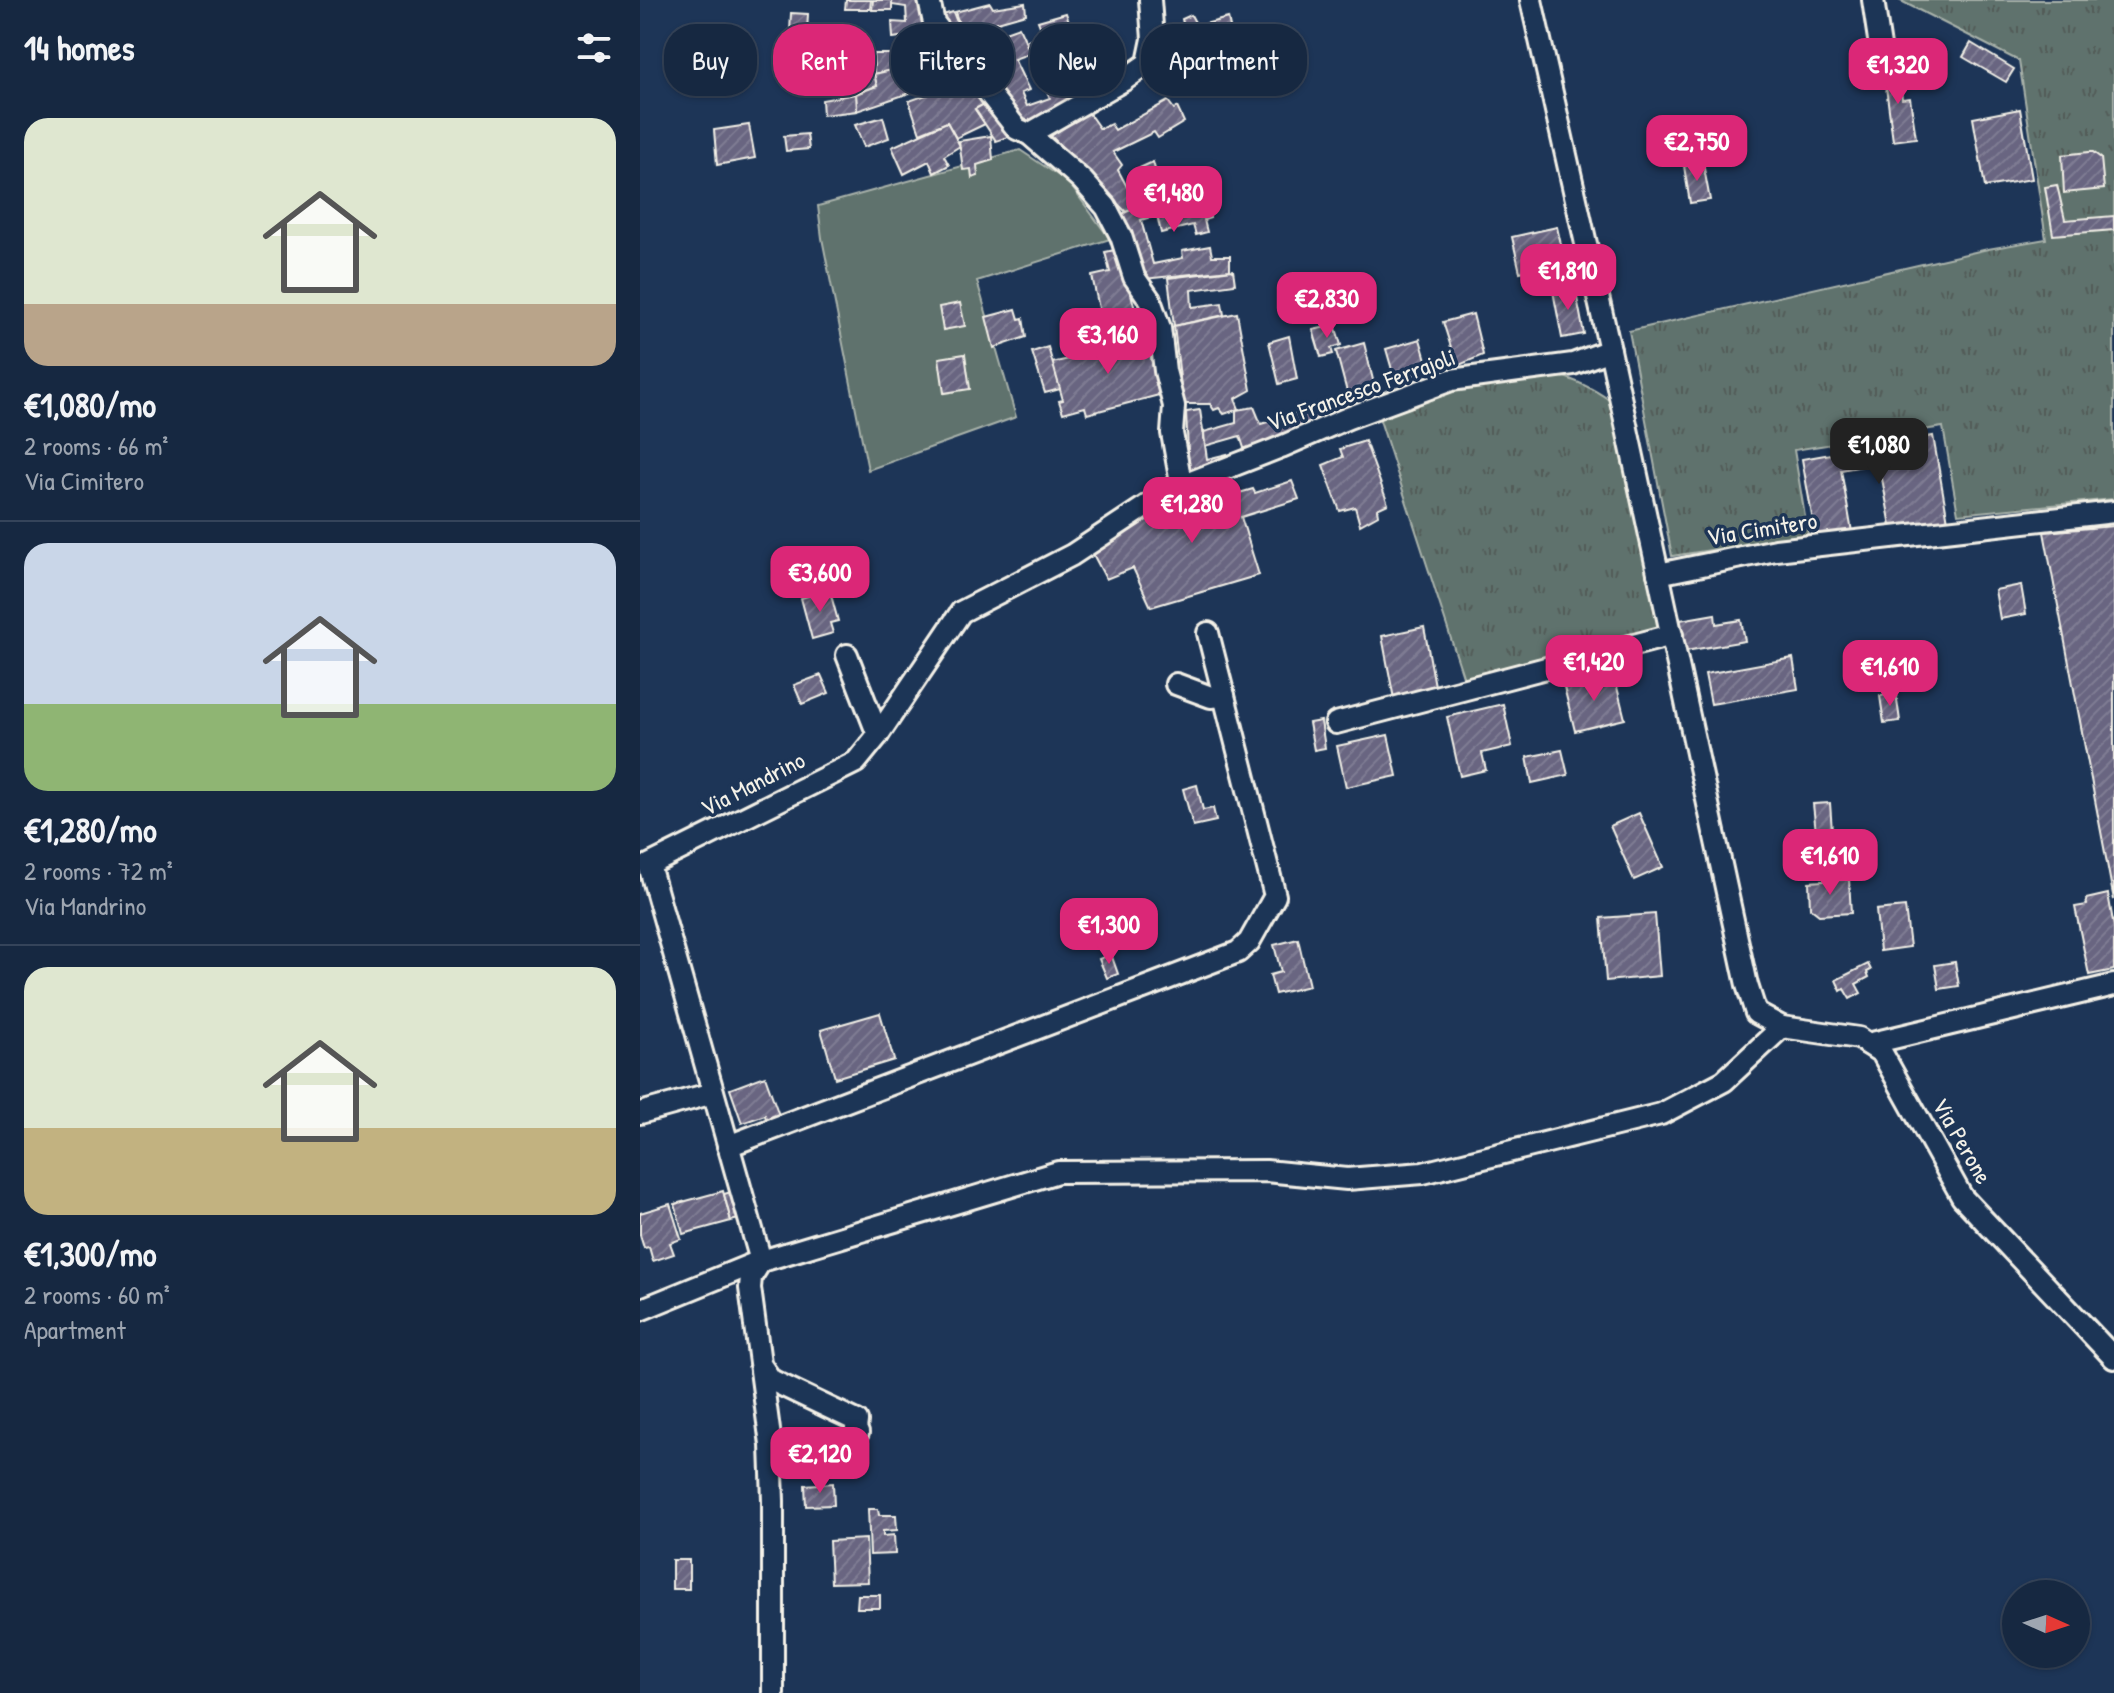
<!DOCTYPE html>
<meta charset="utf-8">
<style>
body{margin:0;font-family:"Patrick Hand",sans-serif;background:#1f3048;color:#f1f3f6;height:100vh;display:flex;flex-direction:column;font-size:30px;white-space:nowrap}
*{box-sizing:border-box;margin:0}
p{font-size:26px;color:#9ea6b1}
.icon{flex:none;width:44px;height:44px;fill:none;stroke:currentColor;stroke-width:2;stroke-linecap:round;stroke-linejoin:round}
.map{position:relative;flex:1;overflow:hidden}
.details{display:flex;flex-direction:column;background:#162841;width:640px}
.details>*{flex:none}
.hud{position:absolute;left:24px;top:24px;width:760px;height:72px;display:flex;gap:16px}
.needle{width:52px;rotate:93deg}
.buttons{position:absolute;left:1362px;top:1580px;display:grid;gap:16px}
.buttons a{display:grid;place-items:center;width:88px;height:88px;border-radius:50%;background:#162841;box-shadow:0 2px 6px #0004,0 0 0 2px #35445a;font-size:40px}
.price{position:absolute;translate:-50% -68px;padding:0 18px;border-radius:16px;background:#db2777;color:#fff;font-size:26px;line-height:52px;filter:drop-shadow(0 2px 4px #0008)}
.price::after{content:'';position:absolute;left:50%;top:48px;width:24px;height:18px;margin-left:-12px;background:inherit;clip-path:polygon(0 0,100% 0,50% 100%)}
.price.active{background:#222;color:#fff}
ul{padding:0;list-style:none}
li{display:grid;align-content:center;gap:16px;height:424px;padding:0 24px}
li+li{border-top:2px solid #35445a}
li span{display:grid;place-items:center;height:248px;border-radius:24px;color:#555}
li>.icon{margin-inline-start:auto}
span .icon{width:144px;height:144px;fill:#fffc;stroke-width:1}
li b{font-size:34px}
h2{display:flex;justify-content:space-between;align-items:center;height:96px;padding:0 24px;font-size:34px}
.pill{padding:0 28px;border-radius:32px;background:#162841;box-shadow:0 2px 6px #0004,0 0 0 2px #35445a;font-size:28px;line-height:72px}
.pill.active{background:#db2777;color:#fff}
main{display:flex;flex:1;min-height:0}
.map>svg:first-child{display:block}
</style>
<main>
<section class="details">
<h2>14 homes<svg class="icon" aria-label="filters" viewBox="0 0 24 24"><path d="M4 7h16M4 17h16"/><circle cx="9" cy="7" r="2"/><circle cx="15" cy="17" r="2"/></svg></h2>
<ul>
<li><span style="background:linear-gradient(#dfe7d0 75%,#b9a48a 0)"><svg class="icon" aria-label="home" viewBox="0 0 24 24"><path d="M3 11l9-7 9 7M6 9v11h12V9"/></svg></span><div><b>€1,080/mo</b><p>2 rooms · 66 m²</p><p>Via Cimitero</p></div></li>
<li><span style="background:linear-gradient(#c9d6e8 65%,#8fb573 0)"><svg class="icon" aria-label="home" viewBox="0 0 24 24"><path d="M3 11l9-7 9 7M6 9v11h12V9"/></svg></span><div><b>€1,280/mo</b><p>2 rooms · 72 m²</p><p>Via Mandrino</p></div></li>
<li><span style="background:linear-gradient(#dfe7d0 65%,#c2b280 0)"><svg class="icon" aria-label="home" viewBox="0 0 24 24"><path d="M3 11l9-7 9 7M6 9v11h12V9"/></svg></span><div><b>€1,300/mo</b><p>2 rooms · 60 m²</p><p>Apartment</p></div></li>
</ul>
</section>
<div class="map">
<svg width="1474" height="1693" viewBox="0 0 1474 1693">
<defs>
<pattern id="grass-tufts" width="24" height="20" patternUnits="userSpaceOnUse" patternTransform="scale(2)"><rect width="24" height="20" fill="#5e726d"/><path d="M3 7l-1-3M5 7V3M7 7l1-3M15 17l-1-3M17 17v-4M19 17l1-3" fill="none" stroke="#525b58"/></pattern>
<pattern id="building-hatch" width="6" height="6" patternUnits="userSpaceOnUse" patternTransform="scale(2)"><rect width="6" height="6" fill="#696581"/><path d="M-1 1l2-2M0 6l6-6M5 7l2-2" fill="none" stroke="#7f7c93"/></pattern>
</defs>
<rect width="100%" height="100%" fill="#1d3557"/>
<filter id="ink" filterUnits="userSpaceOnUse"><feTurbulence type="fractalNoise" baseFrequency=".0125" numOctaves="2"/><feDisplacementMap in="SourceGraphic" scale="16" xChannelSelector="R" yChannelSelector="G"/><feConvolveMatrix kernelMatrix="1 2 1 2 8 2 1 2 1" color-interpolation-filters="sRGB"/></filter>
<g filter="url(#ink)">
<g fill="url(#grass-tufts)" stroke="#a9b2aa" stroke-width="2">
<path d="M1259,0H1474V499L1318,514L1303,427L1154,450L1168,535L1032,556L989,331L1348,249L1406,239L1379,61Z"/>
<path d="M919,375C939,382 958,390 974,404L1021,629L824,679L739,417L812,386Z"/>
</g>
<path fill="#5e726d" stroke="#a9b2aa" stroke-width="2" d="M380,150L428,182L470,239L337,281L376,417L228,470L182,238L178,206Z"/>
<g fill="url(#building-hatch)" stroke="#f4f1e8" stroke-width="2">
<path d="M206,0H231L230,9H205Z"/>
<path d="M233,0H252V10H232Z"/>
<path d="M252,0H282L291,32L253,38L252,22L267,23L266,7L252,5Z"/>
<path d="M350,3L353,8L385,3L386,14L329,30L327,22L319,24L315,12Z"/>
<path d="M313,12L318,25L327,22L331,38L315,43L299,16Z"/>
<path d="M151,13L168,14L167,32L179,33V53H174V58L165,57V51H149Z"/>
<path d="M426,13L454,91L417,113L380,124L320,48L379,27L391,53L374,59L389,90L381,93L387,106L410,98L385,41L403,34L398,21Z"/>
<path d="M551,15L557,26L588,18L600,75L558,87L542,19Z"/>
<path d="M300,43L321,74L293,85L289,62L256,69L253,54Z"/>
<path d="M1331,43L1374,69L1366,82L1323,57Z"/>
<path d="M233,54H253L256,69L234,74Z"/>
<path d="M233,60L234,74L207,81L204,66Z"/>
<path d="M289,62L293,85L217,111L216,94L237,86L234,74Z"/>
<path d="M1257,62L1262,99L1270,98L1276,138L1253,141L1243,64Z"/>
<path d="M204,66L207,81L180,84L179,68Z"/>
<path d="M234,74L237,86L199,97L198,84Z"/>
<path d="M329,80L348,102L335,109L345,124L316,138L307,122L280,133L269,101Z"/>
<path d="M216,94L217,111L183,115L182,100Z"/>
<path d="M528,101L534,109L537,107L544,122L518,138L514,132L473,152L482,165L478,170L492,196L502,192L495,170L513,162L522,195L486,212L411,136L448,112L460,129L471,124L475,130Z"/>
<path d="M348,102L371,136L356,141L335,109Z"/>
<path d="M1380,109L1392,179L1345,187L1333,118Z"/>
<path d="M243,117L249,138L224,147L215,125Z"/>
<path d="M307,122L320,146L304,156L309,165L294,173L289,161L264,174L252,147Z"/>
<path d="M109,125L115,158L77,165L74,130Z"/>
<path d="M167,134L169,149L146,151L144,136Z"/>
<path d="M351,136L353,160L337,165L338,176L332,178L331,169L323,170L319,141Z"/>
<path d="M1449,152H1453L1461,158L1464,189L1424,193L1422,155Z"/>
<path d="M1063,163L1070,200L1050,203L1044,166Z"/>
<path d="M562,184L570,218L564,220L567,232L556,235L553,225L521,233L517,215L501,220L513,264L543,258L542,251L570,246L572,256H590V270L504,279L482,214L522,195Z"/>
<path d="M1417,185L1425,220L1474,216V230L1413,235L1405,187Z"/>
<path d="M917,227L925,262L880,272L872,237Z"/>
<path d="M480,249L497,318L485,321L489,342L445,352L441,338L464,331L452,276L470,272L465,252Z"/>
<path d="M593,270L595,284L551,290L552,307L582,303L584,315L534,326L528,278Z"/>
<path d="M935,287L944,334L922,338L913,291Z"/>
<path d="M320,303L325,326L303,330L299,307Z"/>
<path d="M376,309L379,319L383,318L386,337L354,348L346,317Z"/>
<path d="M597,313L611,390L595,399L599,409L584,414L579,408L574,410L570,404H543L534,326Z"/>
<path d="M833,314L843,355L817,366L803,322Z"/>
<path d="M509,318L513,333L506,335L519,395L447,414L445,407L423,413L419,401L423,400L412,363L501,342L496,321Z"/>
<path d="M695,325L701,345L691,348L693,354L681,357L673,330Z"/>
<path d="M649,336L657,379L639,384L629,342Z"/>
<path d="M780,339L789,370L755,380L746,349Z"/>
<path d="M724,343L734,384L707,392L696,351Z"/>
<path d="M408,347L420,389L405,393L392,352Z"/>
<path d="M325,354L330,389L304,393L299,358Z"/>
<path d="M614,407L621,424L677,407L682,422L608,460L600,436L565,446L564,432L596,423V410Z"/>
<path d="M560,410L567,459L587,454V463L558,475L549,471L546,412Z"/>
<path d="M1293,436L1308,521L1252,531L1239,463L1201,470L1212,532L1176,538L1162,459Z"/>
<path d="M725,441L748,504L737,509L738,515L720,525L715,507L700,511L683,465L703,457L700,449Z"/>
<path d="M652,481L659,499L601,517L619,575L511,607L493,568L466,579L453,554L507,519L586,489L589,496L613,489L615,493Z"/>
<path d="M1474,526V900L1404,532Z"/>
<path d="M1381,585L1386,614L1360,619L1355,590Z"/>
<path d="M180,593L183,597L191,595L198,621L190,623L193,633L172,639L161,598Z"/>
<path d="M1075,614L1076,624L1101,620L1105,641L1045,651L1040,620Z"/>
<path d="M784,627L796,691L754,699L742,636Z"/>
<path d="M1153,658L1158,689L1071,704L1065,674Z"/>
<path d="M181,675L189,693L162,704L154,685Z"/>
<path d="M974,675L985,719L935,731L924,687Z"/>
<path d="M1256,693L1260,721L1244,723L1240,696Z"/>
<path d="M863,704L872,746L842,753L846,770L820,776L807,717Z"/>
<path d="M681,721L685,748L674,750L669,723Z"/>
<path d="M748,735L757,776L706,787L697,746Z"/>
<path d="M922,750L928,775L892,783L887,757Z"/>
<path d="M557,785L563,810L573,808L576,821L553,826L543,789Z"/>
<path d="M1190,803L1192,831L1176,832L1173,804Z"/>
<path d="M999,813L1023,867L994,880L970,826Z"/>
<path d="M1209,879L1211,913L1179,915L1170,908L1169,882Z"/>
<path d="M1468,894L1474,927V970L1449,975L1435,907L1447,905L1446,899Z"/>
<path d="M1265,907L1270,947L1240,951L1236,910Z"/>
<path d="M1015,914L1020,976L966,981L961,918Z"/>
<path d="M658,939L669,986L635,994L630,975L641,972L634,945Z"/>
<path d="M471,954L478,974L467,978L459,959Z"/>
<path d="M1315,962L1319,986L1299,989L1295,965Z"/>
<path d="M1228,964L1231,970L1227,972L1229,977L1216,984L1221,993L1210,999L1204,989L1201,991L1196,980Z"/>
<path d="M240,1013L254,1060L195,1078L181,1030Z"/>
<path d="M125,1076L140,1118L127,1122L125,1115L102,1123L90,1089Z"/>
<path d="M83,1191L91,1221L43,1234L35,1204Z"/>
<path d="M95,1191L102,1218L91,1221L84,1194Z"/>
<path d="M30,1204L41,1239L30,1243L34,1254L13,1261L9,1247L4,1248L0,1235V1213Z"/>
<path d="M193,1483L194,1505L166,1506L165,1485Z"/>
<path d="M228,1509H238L239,1515H256L257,1530L243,1531V1536L254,1535L255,1554L230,1555Z"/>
<path d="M226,1539L228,1582L191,1583L189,1541Z"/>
<rect x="32" y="1560" width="17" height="29"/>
<path d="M218,1595H240V1608H217Z"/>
</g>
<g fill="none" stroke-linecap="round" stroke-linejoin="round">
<g stroke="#f4f1e8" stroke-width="26">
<g id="minor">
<path d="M289,0L294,23L377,129L389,134L442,180L466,207L481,236L494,277L510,300L520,328L525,371L534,406L532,433L541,483"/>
<path d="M891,0L970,350L1107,985L1116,1013L1142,1027L1219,1038L1242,1053L1322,1197L1474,1358"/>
<path d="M1233,0L1241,53"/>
<path d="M389,134L484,80L508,63L513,39L510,0"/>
<path d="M1018,574L1136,550L1474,512"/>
<path d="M207,655L238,735"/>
<path d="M536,684L571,697L584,696"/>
<path d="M696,723L1032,635"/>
<path d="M1228,1044L1474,985"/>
<path d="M0,1113L73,1093"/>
<path d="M88,1146L598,952L609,942L635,896L568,633"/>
<path d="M121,1261L9,865L216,762L238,735L321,612L432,555L541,483L551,482L641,447L708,418L811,380L933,364L970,350"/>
<path d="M121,1261L111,1277L110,1288L131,1445L133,1501V1693"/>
<path d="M0,1310L115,1263L418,1172L626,1171L707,1179L783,1173L1021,1114L1084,1081L1142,1027"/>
<path d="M122,1367L131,1380L217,1421L216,1429L218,1433"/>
</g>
</g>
<use href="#minor" stroke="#1d3557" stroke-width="20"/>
</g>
</g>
<g text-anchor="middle" stroke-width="7" stroke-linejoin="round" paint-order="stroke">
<g font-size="24" fill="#f4f1e8" stroke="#1d3557">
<text transform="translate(721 390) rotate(-20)" y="8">Via Francesco Ferrajoli</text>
<text transform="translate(1122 529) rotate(-9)" y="8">Via Cimitero</text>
<text transform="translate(113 784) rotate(-27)" y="8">Via Mandrino</text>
<text transform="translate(1322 1141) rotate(60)" y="8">Via Perone</text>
</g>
</g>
</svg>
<div class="buttons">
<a><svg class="needle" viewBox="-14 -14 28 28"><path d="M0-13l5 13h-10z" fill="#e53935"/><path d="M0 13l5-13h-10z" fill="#9ea6b1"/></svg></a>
</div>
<b class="price" style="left:1258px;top:106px">€1,320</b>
<b class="price" style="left:1057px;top:183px">€2,750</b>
<b class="price" style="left:534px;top:234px">€1,480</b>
<b class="price" style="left:928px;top:312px">€1,810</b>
<b class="price" style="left:687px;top:340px">€2,830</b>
<b class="price" style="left:468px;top:376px">€3,160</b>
<b class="price active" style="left:1239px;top:486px">€1,080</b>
<b class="price" style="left:552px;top:545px">€1,280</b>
<b class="price" style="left:180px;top:614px">€3,600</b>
<b class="price" style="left:954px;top:703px">€1,420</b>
<b class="price" style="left:1250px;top:708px">€1,610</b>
<b class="price" style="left:1190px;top:897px">€1,610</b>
<b class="price" style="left:469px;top:966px">€1,300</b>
<b class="price" style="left:180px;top:1495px">€2,120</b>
<div class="hud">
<a class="pill">Buy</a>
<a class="pill active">Rent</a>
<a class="pill">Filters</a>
<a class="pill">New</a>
<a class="pill">Apartment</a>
</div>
</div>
</main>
